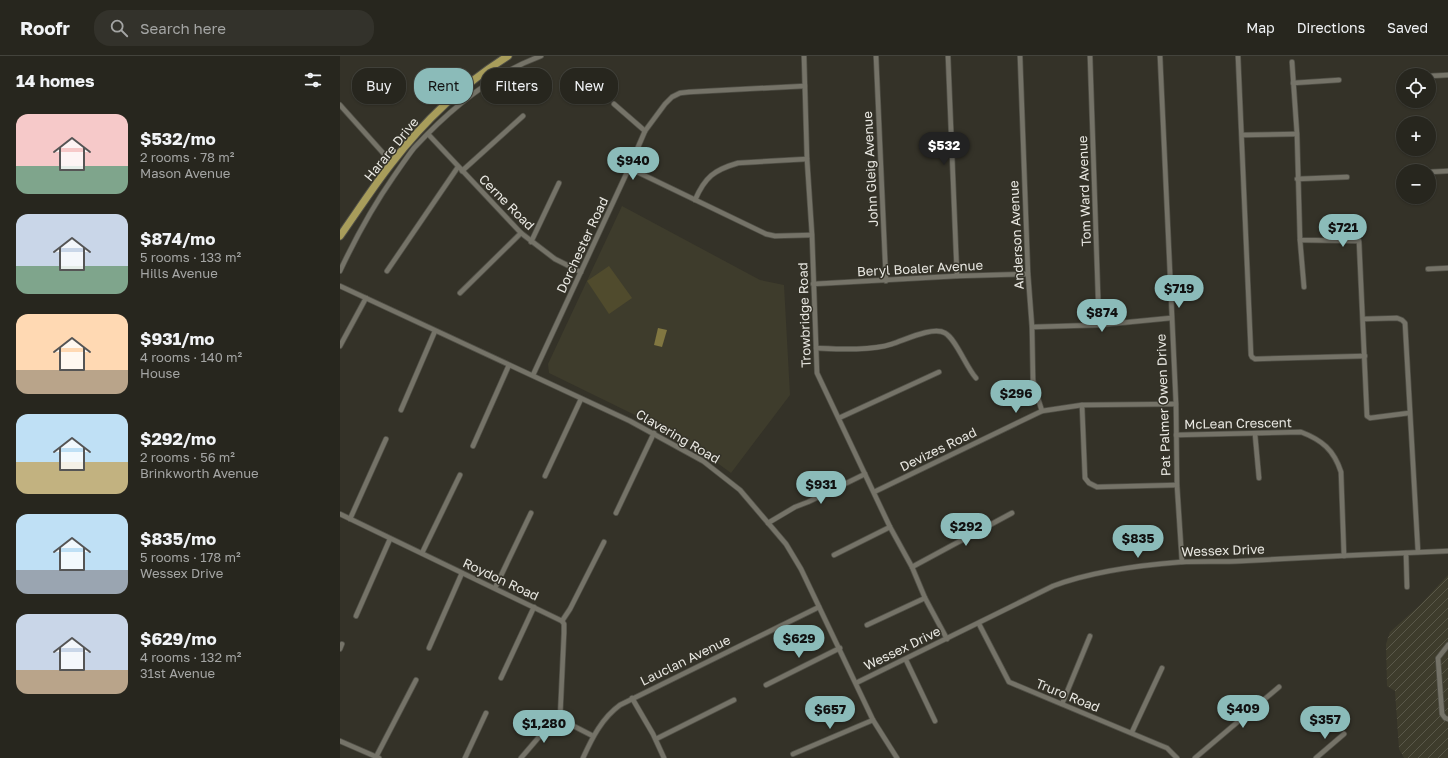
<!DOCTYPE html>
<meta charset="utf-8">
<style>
body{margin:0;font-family:"Golos Text",sans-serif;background:#33322b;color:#f1f3f6;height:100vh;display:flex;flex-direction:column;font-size:15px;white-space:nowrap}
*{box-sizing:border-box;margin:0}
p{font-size:13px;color:#a4a5a4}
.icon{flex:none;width:22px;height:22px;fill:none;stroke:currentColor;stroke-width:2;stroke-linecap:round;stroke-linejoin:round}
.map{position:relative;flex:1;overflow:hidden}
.side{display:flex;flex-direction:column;background:#27261e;width:340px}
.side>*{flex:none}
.top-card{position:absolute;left:12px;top:12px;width:380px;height:36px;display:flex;gap:8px}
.fabs{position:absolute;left:1056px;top:12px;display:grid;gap:8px}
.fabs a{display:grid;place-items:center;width:40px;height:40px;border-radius:50%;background:#27261e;box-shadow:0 1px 3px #0004,0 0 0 1px #43433c;font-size:20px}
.price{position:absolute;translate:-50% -34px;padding:0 9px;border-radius:14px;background:#8bbbb9;color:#111;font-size:13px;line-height:26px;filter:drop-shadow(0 1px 2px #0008)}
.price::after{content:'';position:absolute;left:50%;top:24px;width:12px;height:9px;margin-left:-6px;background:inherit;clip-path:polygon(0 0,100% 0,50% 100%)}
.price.active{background:#222;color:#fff}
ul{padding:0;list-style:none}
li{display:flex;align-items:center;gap:12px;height:100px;padding:0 16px}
li span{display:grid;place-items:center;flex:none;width:112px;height:80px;border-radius:12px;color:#555}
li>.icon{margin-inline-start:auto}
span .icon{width:48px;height:48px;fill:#fffc;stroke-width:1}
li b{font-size:17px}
h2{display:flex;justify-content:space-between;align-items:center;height:48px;padding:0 16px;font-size:17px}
.tag{padding:0 14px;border-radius:16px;background:#27261e;box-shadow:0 1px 3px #0004,0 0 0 1px #43433c;font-size:14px;line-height:36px}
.tag.active{background:#8bbbb9;color:#111}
header{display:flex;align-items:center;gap:24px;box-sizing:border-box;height:56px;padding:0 20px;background:#27261e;border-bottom:1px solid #43433c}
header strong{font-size:19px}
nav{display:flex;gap:22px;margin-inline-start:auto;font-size:14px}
.search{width:280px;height:36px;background:#33322b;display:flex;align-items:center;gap:10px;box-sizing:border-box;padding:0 14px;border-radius:16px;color:#a4a5a4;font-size:15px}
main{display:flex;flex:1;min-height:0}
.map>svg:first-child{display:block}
</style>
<header>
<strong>Roofr</strong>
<div class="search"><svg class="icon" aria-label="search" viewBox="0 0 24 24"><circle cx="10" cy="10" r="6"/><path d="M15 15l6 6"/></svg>Search here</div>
<nav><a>Map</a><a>Directions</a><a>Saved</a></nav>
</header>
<main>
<section class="side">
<h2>14 homes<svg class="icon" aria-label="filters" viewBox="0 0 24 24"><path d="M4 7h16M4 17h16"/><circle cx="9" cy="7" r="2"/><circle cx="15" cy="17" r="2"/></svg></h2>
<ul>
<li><span style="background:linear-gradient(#f6c9c9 65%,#7fa58c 0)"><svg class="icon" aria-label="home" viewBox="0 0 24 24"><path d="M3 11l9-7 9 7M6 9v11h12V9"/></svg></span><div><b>$532/mo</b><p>2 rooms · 78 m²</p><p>Mason Avenue</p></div></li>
<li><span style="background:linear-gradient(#c9d6e8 65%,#7fa58c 0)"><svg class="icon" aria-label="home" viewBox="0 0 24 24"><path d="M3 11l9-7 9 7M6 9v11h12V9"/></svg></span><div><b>$874/mo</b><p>5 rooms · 133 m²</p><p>Hills Avenue</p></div></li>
<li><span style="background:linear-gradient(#ffd9b3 70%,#b9a48a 0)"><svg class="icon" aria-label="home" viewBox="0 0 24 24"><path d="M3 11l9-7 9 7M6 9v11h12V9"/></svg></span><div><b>$931/mo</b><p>4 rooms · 140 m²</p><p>House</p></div></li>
<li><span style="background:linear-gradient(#bfe0f5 60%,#c2b280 0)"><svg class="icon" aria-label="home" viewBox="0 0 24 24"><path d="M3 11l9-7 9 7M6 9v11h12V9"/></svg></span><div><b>$292/mo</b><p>2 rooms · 56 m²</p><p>Brinkworth Avenue</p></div></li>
<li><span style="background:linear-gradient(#bfe0f5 70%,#9aa5b1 0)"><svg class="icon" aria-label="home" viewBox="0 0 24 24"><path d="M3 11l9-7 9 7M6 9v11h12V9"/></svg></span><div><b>$835/mo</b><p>5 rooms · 178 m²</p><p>Wessex Drive</p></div></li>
<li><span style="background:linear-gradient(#c9d6e8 70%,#b9a48a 0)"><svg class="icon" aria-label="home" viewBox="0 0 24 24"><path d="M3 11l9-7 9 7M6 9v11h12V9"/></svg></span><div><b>$629/mo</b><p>4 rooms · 132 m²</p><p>31st Avenue</p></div></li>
</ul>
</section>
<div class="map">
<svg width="1108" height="702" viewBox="0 0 1108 702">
<defs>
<pattern id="industrial-furrows" width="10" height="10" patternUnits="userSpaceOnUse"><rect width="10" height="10" fill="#3e3c2c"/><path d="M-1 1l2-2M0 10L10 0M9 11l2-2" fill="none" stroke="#5a584a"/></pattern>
</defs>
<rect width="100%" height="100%" fill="#343228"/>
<path fill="#3e3c2c" d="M282,150L420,224L444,229L450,339L391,417L346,384L209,317L208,308Z"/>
<path fill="url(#industrial-furrows)" d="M1108,519V702H1064L1059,693L1055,635L1047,630L1046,588L1050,576L1080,549Z"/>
<path fill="#504b2d" d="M269,210L292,242L269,258L247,225Z"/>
<path fill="#817741" d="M318,272L327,274L322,291L314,289Z"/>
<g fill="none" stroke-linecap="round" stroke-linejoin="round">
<g stroke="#515047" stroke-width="6">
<g id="street">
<path d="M464,0L467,103L472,179L477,317L550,471L572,511L585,542L607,583"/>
<path d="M536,0L546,225"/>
<path d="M608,0L617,220"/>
<path d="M680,0L688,218L692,271L693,324L695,333L702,355"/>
<path d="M750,0L759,269"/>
<path d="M820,0L836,348L837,429L842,506"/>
<path d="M898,0L911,299L912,301L915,303L1025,300"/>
<path d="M952,6L957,78L960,184L1019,185L1027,360L1030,362L1069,357"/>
<path d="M1089,20L1108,19"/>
<path d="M953,27L999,24"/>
<path d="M274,48L305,75"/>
<path d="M0,49L52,107"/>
<path d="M88,78L181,177L215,203L241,216"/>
<path d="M902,79L957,78"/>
<path d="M289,112L426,178L435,180L472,179"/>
<path d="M122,115L183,60"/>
<path d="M1089,116L1108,115"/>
<path d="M957,123L1007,121"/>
<path d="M355,144C365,121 374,114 398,107L467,103"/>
<path d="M960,184L964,231"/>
<path d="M191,186L219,127"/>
<path d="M1088,213L1108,212"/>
<path d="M0,215C16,181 33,150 54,120C61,110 67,101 74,92C109,54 152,18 201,0"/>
<path d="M47,215L118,111"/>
<path d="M473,228L617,220L688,218"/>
<path d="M0,230L290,365L363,405L400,434L446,488L461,513L533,664L557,702"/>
<path d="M120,237L181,177"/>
<path d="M1023,263L1057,262L1062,264L1065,267L1078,496"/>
<path d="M692,271L759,269L831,262"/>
<path d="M0,290L26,242"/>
<path d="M476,292C498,293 531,295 552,288C565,284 593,270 605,277C616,283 626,311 636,322"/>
<path d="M193,319L289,112L305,75L325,48L332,41L340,37L349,36L465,30"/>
<path d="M742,349L745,422L749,427L757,431L837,429"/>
<path d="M61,354L95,275"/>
<path d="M499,362L599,316"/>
<path d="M915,378L919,422"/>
<path d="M836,379L961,376C982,384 994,394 1001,416L1004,500"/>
<path d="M133,390L169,309"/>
<path d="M205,420L241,343"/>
<path d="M534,436L702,355L742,349L836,348"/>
<path d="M276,457L314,377"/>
<path d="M0,458L222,565L224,568V577L220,663"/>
<path d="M10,463L46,383"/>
<path d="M428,467L455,451L468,446L525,418"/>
<path d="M82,497L120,419"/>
<path d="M1066,497L1067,531"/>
<path d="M494,499L550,471"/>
<path d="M572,511L672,457"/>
<path d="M155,532L191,457"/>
<path d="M16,560L50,483"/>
<path d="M222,565L230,553L264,486"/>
<path d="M639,568L669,626L822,690L827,692L837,702"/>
<path d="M527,569L585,542"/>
<path d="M1108,589L1098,602L1102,658L1105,662L1108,663"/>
<path d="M89,592L122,517"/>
<path d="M0,593L2,588"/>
<path d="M566,604L595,665"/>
<path d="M161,622L194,551"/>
<path d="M516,627L713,530C750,516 802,509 841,506C861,505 882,506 902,505C971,501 1039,498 1108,495"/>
<path d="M426,629L500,592"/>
<path d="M292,642L313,678L324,702"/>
<path d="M722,648L750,580"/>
<path d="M220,663L253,680"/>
<path d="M792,676L822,612"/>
<path d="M316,683L394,644"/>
<path d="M0,685L39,702"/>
<path d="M453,698L533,664"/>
<path d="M36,701L76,624"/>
<path d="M125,702L146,657"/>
<path d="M181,702L205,674L220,663"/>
<path d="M243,702C252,682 262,662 280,649L479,551"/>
<path d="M855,702L939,631"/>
<path d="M976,702L1004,678"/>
</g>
</g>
<g stroke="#515047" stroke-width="9">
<path id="primary" d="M0,180C17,156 33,131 51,108C84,65 123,28 168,0"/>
</g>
<use href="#street" stroke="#757368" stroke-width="4.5"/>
<use href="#primary" stroke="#a89d5b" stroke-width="7"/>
</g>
<g text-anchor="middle" stroke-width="3" stroke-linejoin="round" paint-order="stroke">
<g font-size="13" fill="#e9e8e2" stroke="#343228">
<text transform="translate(51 93) rotate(-51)" y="5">Harare Drive</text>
<text transform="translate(530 113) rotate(-93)" y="5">John Gleig Avenue</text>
<text transform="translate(744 135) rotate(-92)" y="5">Tom Ward Avenue</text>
<text transform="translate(167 146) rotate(45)" y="5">Cerne Road</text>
<text transform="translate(676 179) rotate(-93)" y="5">Anderson Avenue</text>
<text transform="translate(242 189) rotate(-65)" y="5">Dorchester Road</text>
<text transform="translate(580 212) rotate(-3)" y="5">Beryl Boaler Avenue</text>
<text transform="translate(464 259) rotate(-92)" y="5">Trowbridge Road</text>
<text transform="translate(823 349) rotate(-92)" y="5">Pat Palmer Owen Drive</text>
<text transform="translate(898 367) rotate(-1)" y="5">McLean Crescent</text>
<text transform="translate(338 380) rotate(30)" y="5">Clavering Road</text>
<text transform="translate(598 393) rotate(-26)" y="5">Devizes Road</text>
<text transform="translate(883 494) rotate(-2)" y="5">Wessex Drive</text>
<text transform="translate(161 523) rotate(25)" y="5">Roydon Road</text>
<text transform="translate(562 592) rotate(-26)" y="5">Wessex Drive</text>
<text transform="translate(345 604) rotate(-26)" y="5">Lauclan Avenue</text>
<text transform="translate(728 639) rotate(22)" y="5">Truro Road</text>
</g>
</g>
</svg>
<div class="fabs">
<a><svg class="icon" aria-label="locate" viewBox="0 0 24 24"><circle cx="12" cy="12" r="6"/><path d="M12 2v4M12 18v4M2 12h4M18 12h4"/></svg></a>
<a>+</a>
<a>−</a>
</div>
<b class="price active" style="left:604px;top:110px">$532</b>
<b class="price" style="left:293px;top:125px">$940</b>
<b class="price" style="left:1003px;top:192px">$721</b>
<b class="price" style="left:839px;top:253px">$719</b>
<b class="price" style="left:762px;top:277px">$874</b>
<b class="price" style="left:676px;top:358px">$296</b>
<b class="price" style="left:481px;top:449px">$931</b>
<b class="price" style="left:626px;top:491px">$292</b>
<b class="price" style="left:798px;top:503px">$835</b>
<b class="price" style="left:459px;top:603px">$629</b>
<b class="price" style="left:903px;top:673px">$409</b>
<b class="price" style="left:490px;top:674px">$657</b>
<b class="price" style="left:985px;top:684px">$357</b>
<b class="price" style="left:204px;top:688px">$1,280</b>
<div class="top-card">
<a class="tag">Buy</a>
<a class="tag active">Rent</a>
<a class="tag">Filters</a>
<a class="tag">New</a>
</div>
</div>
</main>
